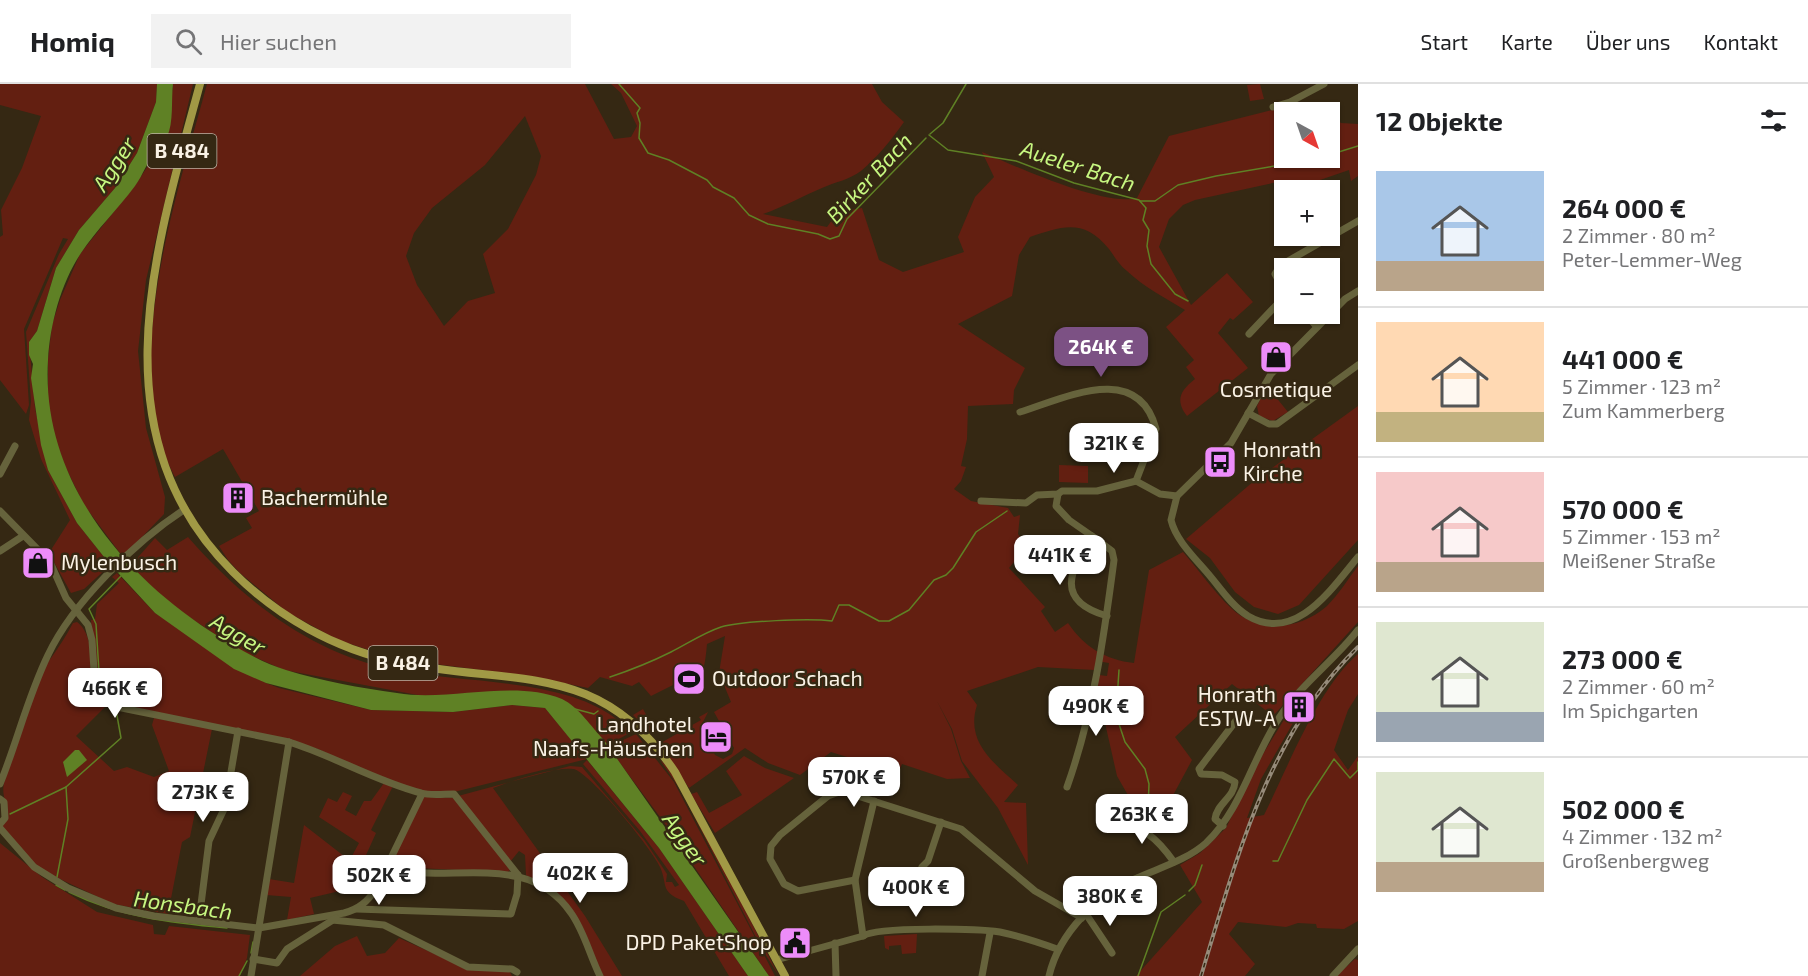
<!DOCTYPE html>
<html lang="de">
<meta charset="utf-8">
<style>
body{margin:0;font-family:"Exo 2",sans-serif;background:#f2f2f2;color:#202124;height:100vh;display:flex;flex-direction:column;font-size:22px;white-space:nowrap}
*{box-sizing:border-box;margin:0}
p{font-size:20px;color:#757577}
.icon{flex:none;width:33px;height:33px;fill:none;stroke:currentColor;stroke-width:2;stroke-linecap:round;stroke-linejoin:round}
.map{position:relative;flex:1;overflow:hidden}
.panel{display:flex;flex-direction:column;background:#fff;width:450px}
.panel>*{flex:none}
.needle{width:39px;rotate:140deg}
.tools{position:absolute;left:1274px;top:18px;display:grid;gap:12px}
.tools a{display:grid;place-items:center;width:66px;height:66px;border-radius:0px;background:#fff;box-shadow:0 2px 4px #0004;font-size:30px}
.price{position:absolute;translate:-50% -51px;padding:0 14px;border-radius:12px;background:#fff;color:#222;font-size:20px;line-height:39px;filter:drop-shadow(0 2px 3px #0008)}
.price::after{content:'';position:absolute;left:50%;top:36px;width:18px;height:14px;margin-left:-9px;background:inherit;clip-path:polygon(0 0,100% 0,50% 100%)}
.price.active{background:#7c5184;color:#fff}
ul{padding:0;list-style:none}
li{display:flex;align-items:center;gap:18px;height:150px;padding:0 18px}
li+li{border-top:2px solid #e0e0e0}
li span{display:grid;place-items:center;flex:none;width:168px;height:120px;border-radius:0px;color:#555}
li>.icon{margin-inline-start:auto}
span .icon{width:72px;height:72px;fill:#fffc;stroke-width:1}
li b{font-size:26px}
h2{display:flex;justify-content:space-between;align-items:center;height:72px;padding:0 18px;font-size:26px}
header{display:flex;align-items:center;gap:36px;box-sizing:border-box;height:84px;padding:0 30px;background:#fff;border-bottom:2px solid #e0e0e0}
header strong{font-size:28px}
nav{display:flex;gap:33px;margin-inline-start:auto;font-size:21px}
.search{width:420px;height:54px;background:#f2f2f2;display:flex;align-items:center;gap:15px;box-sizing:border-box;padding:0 21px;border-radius:0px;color:#757577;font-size:22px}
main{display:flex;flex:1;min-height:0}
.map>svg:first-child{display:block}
</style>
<header>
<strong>Homiq</strong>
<div class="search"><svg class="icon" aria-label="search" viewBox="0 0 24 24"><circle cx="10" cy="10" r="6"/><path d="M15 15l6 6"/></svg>Hier suchen</div>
<nav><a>Start</a><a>Karte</a><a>Über uns</a><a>Kontakt</a></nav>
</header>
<main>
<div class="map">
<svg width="1358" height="892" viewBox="0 0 1358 892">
<rect width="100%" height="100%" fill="#352813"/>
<g fill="#631f11" fill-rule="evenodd">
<path d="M0,0H157L156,18L137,69L115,104L79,146L56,184L37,247L29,258L35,324L48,386L77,439L108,478L107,484L84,505L71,509L49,469L70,436L41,375L29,336L31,317L26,248L59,170L68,155L63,154L24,245L29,321L26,330L0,296V153L3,151L1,126L22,84L41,32L0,21Z"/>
<path d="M173,0H193L146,196L138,267L146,344L165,413L164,430L123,473L84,421L65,382L53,349L48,320V275L52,241L60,216L80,170L136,100L167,53Z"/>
<path d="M207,0H585L614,55L631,53L637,42L621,9L611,0H872L882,18L904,38C891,56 878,73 861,87C849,96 835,98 822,104C802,112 784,123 763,130L827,143L838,128L862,124L879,176L903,188L964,168L958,153L975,113L994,93L982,68C1015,82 1104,123 1137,114L1169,52L1292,21L1302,28H1284V74H1329V36L1334,33L1341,39L1358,40V92L1351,97L1349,86L1317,97H1282L1195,116L1183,121L1169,135L1159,163L1191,221L1227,189L1253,218L1233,236L1230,234L1218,249L1248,284L1187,332C1175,316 1180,307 1195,295L1186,283L1194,276L1166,243L1185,226C1165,214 1144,203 1127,187C1119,181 1115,173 1109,165C1084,134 1062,142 1030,153L1019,171L1012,212L958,240L1025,284L1014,306L1013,320L968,322L967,355L961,382L966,383L961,397L954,405L971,417L1008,424L1014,433L1020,431L1018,450L1027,462L1009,484L1045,523L1041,527L1055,548L1068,539C1084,563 1106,576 1134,579L1149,486L1183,468C1199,486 1213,507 1231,524C1258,550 1300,546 1327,522C1339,510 1348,495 1358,482V538L1273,632L1232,600L1175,653L1192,676L1163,730L1137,727L1117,692L1103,630L1093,627L1099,591L1107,592L1109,579L1097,577L1095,586L1038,583L967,607L977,621C965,658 994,679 1018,701L1004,718L1026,719L1028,781L998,724L962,677L952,645L937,617L951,645L961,677L970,694L947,695L902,680L898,689L831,668L800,691L768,679L745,664L689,704L659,660L701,636L699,633L708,628L701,642L715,671L723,675L732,670L734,664L714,628L731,618L719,589L725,552L707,560C705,580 705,592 687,603L683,596L651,612L639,598L632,602L600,593L588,604L534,593L397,575L338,556L287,528L240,489L228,476L219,462L252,444L246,434L259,427L223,365L175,393C117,285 177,112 207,0ZM525,32L541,72L536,91L508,145L483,170L495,209L468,217L444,242L417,201L406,172L414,149L432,124L485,81Z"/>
<path d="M1260,0L1264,15L1250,17L1247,1Z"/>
<path d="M1265,306L1275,312L1288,328L1273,337L1259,332L1257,322Z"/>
<path d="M1358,322V456L1299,521L1278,530L1254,523L1235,508L1210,474L1186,455L1254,397Z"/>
<path d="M1059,381L1088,382V399L1059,398Z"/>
<path d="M188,453C245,518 313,571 400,587C461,598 555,596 606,628C615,633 623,641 631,648L607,662L592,644L542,610L514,608L423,612L284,586L239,566L186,531L162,513L128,479L132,480L155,454L167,466Z"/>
<path d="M117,489L155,529L266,599L279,604L371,626L453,628L512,621L545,624L587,675L454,708H424L367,689L318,665L116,619L112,620C92,597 94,566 91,536L95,535L97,520L119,499L112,493Z"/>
<path d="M77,538C93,549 95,587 88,604L92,611L106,622L76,652L114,687L127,683L154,693L169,687L152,641L154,634L212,645L190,753L182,758L168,830L113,820L60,795L35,782L1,743C14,723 0,717 4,699C10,679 40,586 51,574C59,563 66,552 73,539Z"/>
<path d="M1358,570V610L1348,626L1334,666L1348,686L1358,672V837L1344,845L1317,844L1316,840L1298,839L1286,843L1238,838L1229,850L1255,880L1245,892H1136L1202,818L1180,781L1200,769L1226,744L1255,683L1290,626L1297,632L1261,695L1247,734L1264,731C1288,683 1318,604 1358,570Z"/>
<path d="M643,625L655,647L652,650L633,631Z"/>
<path d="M636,650L674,698L775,892H769L663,737L608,663Z"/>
<path d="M744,672L765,684L794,694L715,749L691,710L697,708L709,729L742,711L726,687Z"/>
<path d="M587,676L659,764L748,892H729L684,817C659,808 668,800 660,783C653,766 588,686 573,685C553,683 512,697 493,704L585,832L622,892H602L574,831L558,811L526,791L525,771L519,767L510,778L458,712L570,682L582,683L645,757L667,790L666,798H672L675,803L679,801L640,747L583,680Z"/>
<path d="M660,676L668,683L708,754L779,892L762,865L680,705Z"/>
<path d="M384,699L393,702L371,746L376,749L362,780L352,772L359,759L319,733L328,714L337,718L343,708L352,712L345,726L356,732L364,717H371Z"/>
<path d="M423,712L455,714L511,785L508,788L392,783L391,778Z"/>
<path d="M304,741L358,783L344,806L310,814L314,830L287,836L291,813L266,811L269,795L294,799Z"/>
<path d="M0,759L42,793L97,828L153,841L154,850L165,851L169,842L250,851L247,874L240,892H0Z"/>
<path d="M917,850L916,869L902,870L901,861L889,862V866L885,864L884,852Z"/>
<path d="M357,852L367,872L385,869L399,854L466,884L510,888L512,892H300L335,862Z"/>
<path d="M1355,875L1358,876V892H1336Z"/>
</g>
<g fill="#5f8125">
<path d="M157,0H173C171,16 174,38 167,53C164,58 160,61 157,65C148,76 143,91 135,102C118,125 97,145 81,169C61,199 50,240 48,276C41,391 118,487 210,547C234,562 260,578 286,586C322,597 360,604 397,609C448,618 514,595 562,615C579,623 591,643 604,656L769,892H748L659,764L545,624L512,621L453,628L371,626L266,599L234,585L155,529L108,478L77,439L48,386L41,361L31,294L33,280L29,271V258L37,247L56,184L79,146L115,104L137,69L156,18Z"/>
<path d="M75,666H79L87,676L67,693L63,678Z"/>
</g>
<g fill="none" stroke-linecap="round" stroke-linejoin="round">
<g stroke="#5f8125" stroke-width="1.5">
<path d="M619,0L640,24L637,29L640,39L639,54L648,69L669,76L707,96L713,103L734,114L749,131L768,140L818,150L830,155L839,152L847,135L926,54"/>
<path d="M930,50L943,39L966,0"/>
<path d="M929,51L948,66L1016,77L1074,99L1139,116L1146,124L1143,136L1149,146L1147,162L1151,180L1175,210L1188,217"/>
<path d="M1329,71L1358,62"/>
<path d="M1140,117H1155L1178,101L1216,92L1322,74"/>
<path d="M1119,586L1116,631L1125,658L1145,685L1149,700L1148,725"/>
<path d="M610,593C631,586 651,578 671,568C687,560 703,549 721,543C742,537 810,534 832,537L839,521H849L879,537H889L909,526L934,496L946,491L953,484L976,448L1007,427"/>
<path d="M104,606L99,588L96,540L89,525L121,492"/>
<path d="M109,612L114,618"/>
<path d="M575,625L594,630L598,627"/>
<path d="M1358,685V678"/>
<path d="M10,730L66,703"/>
<path d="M1273,777H1278L1307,716L1334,675L1350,694L1358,686"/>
<path d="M57,793L68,735L66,703L121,654L116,626"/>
<path d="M56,801L65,806"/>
<path d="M1189,807L1195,801L1202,781"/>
<path d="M69,808C120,833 171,839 227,844"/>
<path d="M251,869L253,858"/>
<path d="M239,892L247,877"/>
<path d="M1138,892L1161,828L1185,811"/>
</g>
<g stroke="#66633c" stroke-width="7">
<path d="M1273,23L1290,18L1324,0"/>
<path d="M1284,206L1275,190L1281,181L1358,137"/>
<path d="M1358,207L1345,215L1271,290L1231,359L1177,412L1171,436C1176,457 1196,475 1210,492C1221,505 1232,522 1248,532C1296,560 1332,504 1358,473"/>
<path d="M1305,230L1317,243"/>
<path d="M1249,250L1284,213"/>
<path d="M1020,328C1065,314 1138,277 1156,345L1136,397"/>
<path d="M1248,329L1269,340H1277L1358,281"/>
<path d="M0,390L15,362"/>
<path d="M1136,397L1160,410L1177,412"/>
<path d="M1058,410L1056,422L1069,436L1092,452C1069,487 1055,517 1107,532"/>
<path d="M981,417L1026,419L1037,411L1058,410L1062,407H1097L1136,397"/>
<path d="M0,427L50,478L66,514L88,541L92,556L95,601L112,622L289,658C334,672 375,697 421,709C431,712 444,710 454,710L518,791"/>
<path d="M0,467L23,452"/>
<path d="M0,700C17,658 28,612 48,571C73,518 136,457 185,425"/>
<path d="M1067,703C1093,630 1104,553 1114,476L1112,467L1092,452"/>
<path d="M0,715L4,718L5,734L0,740"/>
<path d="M1114,737C1144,743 1156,753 1174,778"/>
<path d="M1223,742L1215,735C1217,719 1234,714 1235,698L1222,691L1201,690L1199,685L1238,634"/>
<path d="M0,744L34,783L68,804L116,824L154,832L259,844L344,829C359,825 367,818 376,805L422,710"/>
<path d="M922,783L928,777L941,738"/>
<path d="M386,784C448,801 527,765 571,829C584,847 590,872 600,892"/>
<path d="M855,796L798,807L784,800L770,775L771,762L780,751L828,712L842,707L961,745L1035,807L1082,834"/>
<path d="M356,825L511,830L517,810L518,791"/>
<path d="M1086,830L1112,869"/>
<path d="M199,836L209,757L225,723L238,647"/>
<path d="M332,836L384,841L468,883L512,885L517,888"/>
<path d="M863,852L855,796L874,717"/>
<path d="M835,859L836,892"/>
<path d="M253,875L277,879L287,865L336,834"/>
<path d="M776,876L863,852C878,842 979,845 1000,848C1019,852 1038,858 1057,865"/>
<path d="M251,892L289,658"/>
<path d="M982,892L990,849"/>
<path d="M1049,892C1059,849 1097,811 1137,794C1159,784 1187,776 1206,759C1242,725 1252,674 1279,634C1301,600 1334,577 1358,546"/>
<path d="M1333,892L1358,865"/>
</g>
<path stroke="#a19945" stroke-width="8" d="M200,0C155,165 95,350 233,488C278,533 335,565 397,578C513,603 599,574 675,688L785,892"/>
<g stroke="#968b7a" stroke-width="4">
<path id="rail" d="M1201,892C1237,773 1267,653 1358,563"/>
</g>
<use href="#rail" stroke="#352813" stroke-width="1.5" stroke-dasharray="4.5" stroke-linecap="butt"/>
</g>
<defs>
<g id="shop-square" transform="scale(1.725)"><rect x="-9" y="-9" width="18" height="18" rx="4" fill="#ed8cf9" stroke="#352813"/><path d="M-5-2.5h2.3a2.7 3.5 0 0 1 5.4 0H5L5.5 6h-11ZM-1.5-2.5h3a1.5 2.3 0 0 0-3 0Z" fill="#111"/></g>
<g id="bus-square" transform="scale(1.725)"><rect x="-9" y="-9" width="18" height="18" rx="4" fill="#ed8cf9" stroke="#352813"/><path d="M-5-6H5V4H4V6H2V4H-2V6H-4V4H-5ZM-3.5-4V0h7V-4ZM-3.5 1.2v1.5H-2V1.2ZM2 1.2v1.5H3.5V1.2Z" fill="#111"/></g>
<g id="building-square" transform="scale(1.725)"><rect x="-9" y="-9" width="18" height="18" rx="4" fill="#ed8cf9" stroke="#352813"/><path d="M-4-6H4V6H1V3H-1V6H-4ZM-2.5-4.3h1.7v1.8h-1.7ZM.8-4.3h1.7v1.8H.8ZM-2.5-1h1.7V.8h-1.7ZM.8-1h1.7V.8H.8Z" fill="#111"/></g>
<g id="stadium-square" transform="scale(1.725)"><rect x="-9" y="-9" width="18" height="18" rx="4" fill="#ed8cf9" stroke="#352813"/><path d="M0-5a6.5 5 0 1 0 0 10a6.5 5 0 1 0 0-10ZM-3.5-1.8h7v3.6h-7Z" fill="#111"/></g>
<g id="hotel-square" transform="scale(1.725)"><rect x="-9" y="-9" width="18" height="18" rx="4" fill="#ed8cf9" stroke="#352813"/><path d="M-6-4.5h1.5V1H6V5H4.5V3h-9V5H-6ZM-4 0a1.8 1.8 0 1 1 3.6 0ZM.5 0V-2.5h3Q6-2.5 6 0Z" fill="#111"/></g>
<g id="civic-square" transform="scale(1.725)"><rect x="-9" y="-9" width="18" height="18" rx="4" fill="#ed8cf9" stroke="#352813"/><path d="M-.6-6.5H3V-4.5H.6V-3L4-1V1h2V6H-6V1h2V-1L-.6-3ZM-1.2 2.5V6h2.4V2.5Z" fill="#111"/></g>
</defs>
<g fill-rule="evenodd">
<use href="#shop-square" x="1276" y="273"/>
<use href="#bus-square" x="1220" y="378"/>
<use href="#building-square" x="238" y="414"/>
<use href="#shop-square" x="38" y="479"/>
<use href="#stadium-square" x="689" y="595"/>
<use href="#building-square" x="1299" y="623"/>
<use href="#hotel-square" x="716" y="653"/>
<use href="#civic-square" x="795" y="859"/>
</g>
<g text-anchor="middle" stroke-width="5" stroke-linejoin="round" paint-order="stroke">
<g fill="#352813" stroke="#bfb5a6" stroke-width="1.5">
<rect x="147.5" y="50" width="69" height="34" rx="4.5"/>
<rect x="368.5" y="562" width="69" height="34" rx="4.5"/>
</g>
<g font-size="20" font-weight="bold" fill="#faf2e5">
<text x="182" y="74">B 484</text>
<text x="403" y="586">B 484</text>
</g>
<g font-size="21" fill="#faf2e5" stroke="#352813" text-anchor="start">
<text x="1276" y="313" text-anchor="middle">Cosmetique</text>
<text x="1243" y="373">Honrath<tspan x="1243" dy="24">Kirche</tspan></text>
<text x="261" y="421">Bachermühle</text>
<text x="61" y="486">Mylenbusch</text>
<text x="712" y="602">Outdoor Schach</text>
<text x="1276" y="618" text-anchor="end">Honrath<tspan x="1276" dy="24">ESTW-A</tspan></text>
<text x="693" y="648" text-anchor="end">Landhotel<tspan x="693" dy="24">Naafs-Häuschen</tspan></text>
<text x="772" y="866" text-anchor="end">DPD PaketShop</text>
</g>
<g font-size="22" font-style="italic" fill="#c7f781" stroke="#352813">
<text transform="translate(114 80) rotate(-57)" y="8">Agger</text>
<text transform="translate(1078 82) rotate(18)" y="8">Aueler Bach</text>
<text transform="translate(869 94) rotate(-47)" y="8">Birker Bach</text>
<text transform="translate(238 550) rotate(30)" y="8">Agger</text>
<text transform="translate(685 755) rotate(55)" y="8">Agger</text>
<text transform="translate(183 821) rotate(8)" y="8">Honsbach</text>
</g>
</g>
</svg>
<div class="tools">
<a><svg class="needle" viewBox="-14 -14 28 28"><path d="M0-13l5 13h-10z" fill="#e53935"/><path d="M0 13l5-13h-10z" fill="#757577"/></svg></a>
<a>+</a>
<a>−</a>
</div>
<b class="price active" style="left:1101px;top:294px">264K €</b>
<b class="price" style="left:1114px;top:390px">321K €</b>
<b class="price" style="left:1060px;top:502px">441K €</b>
<b class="price" style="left:115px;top:635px">466K €</b>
<b class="price" style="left:1096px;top:653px">490K €</b>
<b class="price" style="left:854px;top:724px">570K €</b>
<b class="price" style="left:203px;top:739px">273K €</b>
<b class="price" style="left:1142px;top:761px">263K €</b>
<b class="price" style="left:580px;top:820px">402K €</b>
<b class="price" style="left:379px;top:822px">502K €</b>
<b class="price" style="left:916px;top:834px">400K €</b>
<b class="price" style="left:1110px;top:843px">380K €</b>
</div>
<section class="panel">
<h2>12 Objekte<svg class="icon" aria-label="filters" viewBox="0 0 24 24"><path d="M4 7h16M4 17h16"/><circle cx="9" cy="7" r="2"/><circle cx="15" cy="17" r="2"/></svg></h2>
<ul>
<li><span style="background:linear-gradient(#a9c7e8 75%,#b9a48a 0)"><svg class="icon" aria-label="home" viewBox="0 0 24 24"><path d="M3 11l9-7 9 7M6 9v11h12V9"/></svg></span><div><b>264 000 €</b><p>2 Zimmer · 80 m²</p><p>Peter-Lemmer-Weg</p></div></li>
<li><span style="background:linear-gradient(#ffd9b3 75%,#c2b280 0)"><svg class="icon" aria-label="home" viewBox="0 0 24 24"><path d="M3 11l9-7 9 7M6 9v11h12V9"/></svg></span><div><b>441 000 €</b><p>5 Zimmer · 123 m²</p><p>Zum Kammerberg</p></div></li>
<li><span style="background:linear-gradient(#f6c9c9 75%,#b9a48a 0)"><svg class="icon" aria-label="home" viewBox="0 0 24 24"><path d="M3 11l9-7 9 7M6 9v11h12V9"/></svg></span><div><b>570 000 €</b><p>5 Zimmer · 153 m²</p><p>Meißener Straße</p></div></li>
<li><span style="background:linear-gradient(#dfe7d0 75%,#9aa5b1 0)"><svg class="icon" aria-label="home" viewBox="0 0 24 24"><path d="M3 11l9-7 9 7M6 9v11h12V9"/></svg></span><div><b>273 000 €</b><p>2 Zimmer · 60 m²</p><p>Im Spichgarten</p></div></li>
<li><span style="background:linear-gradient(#dfe7d0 75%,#b9a48a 0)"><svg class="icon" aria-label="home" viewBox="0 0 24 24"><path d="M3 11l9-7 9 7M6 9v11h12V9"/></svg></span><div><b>502 000 €</b><p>4 Zimmer · 132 m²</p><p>Großenbergweg</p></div></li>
</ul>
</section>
</main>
